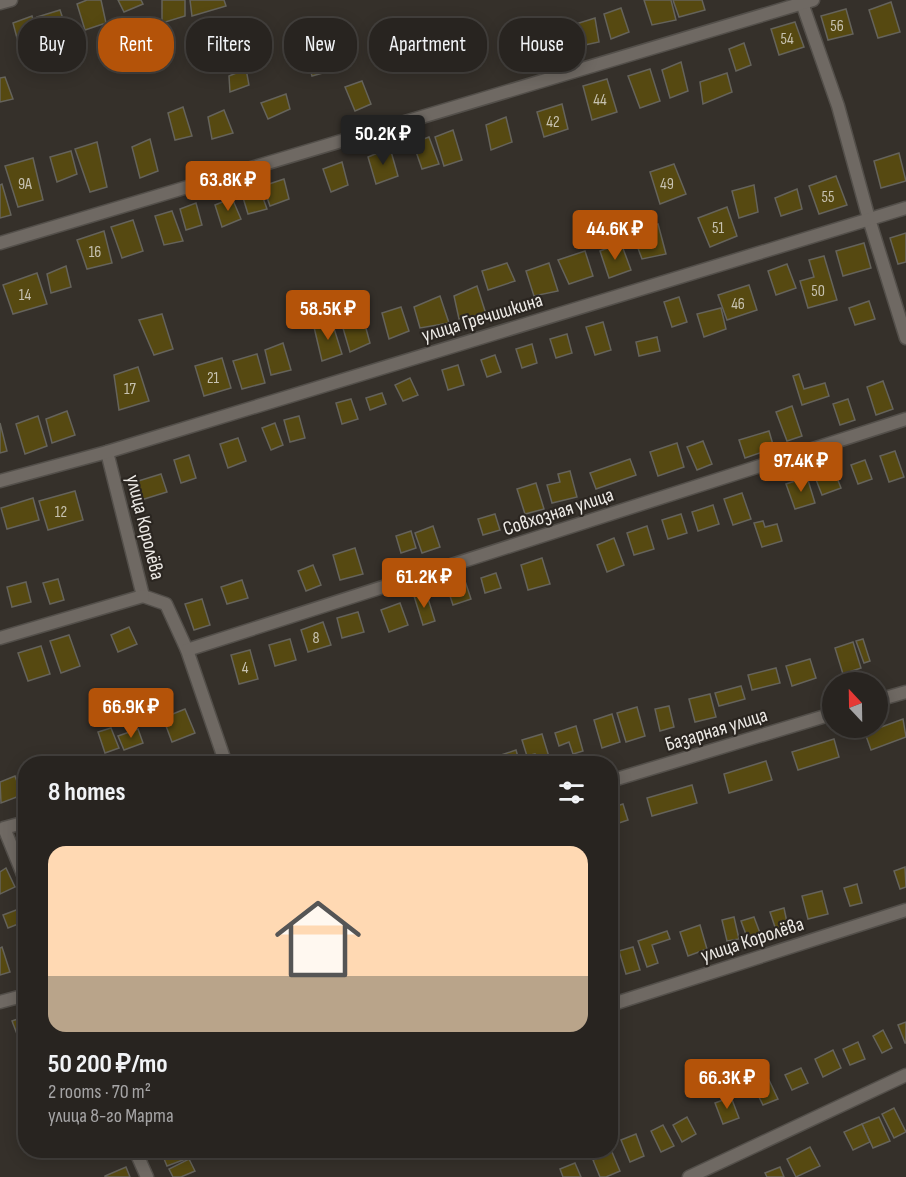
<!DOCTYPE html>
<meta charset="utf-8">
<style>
body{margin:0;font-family:"Sofia Sans Condensed",sans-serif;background:#34302d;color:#f1f3f6;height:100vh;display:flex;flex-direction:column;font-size:22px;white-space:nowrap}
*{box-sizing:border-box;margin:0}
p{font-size:20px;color:#a5a4a5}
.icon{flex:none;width:33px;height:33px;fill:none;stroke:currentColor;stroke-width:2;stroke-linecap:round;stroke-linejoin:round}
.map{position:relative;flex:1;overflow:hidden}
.sheet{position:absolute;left:18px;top:756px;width:600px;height:402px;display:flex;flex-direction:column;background:#282420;border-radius:24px;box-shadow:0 3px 15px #0003,0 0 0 2px #44413e}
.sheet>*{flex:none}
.guide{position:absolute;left:18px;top:18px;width:600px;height:54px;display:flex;gap:12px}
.needle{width:39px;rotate:338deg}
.controls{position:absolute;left:822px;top:672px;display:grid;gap:12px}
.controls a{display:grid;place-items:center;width:66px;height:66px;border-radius:50%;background:#282420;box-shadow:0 3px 15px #0003,0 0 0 2px #44413e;font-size:30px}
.price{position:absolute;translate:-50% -51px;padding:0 14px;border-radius:6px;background:#b45309;color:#fff;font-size:20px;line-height:39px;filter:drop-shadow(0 2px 3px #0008)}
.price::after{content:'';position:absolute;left:50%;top:36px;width:18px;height:14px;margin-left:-9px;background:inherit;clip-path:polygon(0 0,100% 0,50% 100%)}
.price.on{background:#222;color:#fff}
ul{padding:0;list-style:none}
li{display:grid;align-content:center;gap:12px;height:318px;padding:0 30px}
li+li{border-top:2px solid #44413e}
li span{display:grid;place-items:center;height:186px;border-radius:18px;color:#555}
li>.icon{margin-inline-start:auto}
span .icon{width:108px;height:108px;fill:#fffc;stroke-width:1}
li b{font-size:26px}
h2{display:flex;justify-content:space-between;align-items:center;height:72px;padding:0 30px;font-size:26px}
.tag{padding:0 21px;border-radius:24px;background:#282420;box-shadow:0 3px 15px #0003,0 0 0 2px #44413e;font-size:21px;line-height:54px}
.tag.on{background:#b45309;color:#fff}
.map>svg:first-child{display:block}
</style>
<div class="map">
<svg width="906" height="1177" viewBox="0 0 906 1177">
<rect width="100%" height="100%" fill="#35302a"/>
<g fill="#564911" stroke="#65635b" stroke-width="1.5">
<path d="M87,0H101L106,23L85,30L77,4Z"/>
<path d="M118,0H141L143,4L124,12Z"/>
<path d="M162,0H185V16L162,23Z"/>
<path d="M190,0H224L226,6L192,16Z"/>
<path d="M644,0H671L676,20L652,25Z"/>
<path d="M673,0H702L705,10L679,17Z"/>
<path d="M891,2L900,32L878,38L869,10Z"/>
<path d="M621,8L629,32L611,39L604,14Z"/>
<path d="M846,9L853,34L828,40L821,16Z"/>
<path d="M60,10L68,34L45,41L37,17Z"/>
<path d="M32,16L40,47L21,53L13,23Z"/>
<path d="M595,18L599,42L580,46L576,24Z"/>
<path d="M795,22L804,47L779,55L771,29Z"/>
<path d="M552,24L560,50L543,56L537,30Z"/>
<path d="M744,43L751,65L736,71L729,49Z"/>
<path d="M325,56L330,71L312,76L308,62Z"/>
<path d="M681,62L688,91L670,98L662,70Z"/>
<path d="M246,69L249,85L230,92L229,76Z"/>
<path d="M650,69L660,101L640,108L628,76Z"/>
<path d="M727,73L732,92L703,104L700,82Z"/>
<path d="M5,77L13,99L0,102V78Z"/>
<path d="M607,79L617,112L592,120L583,86Z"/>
<path d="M362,81L371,104L355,111L345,87Z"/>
<path d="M286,94L290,109L268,119L261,103Z"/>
<path d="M562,104L568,129L544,137L537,112Z"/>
<path d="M183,107L192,136L175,140L168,113Z"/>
<path d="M224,110L233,133L212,139L208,117Z"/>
<path d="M506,117L512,142L491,150L486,125Z"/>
<path d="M453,130L462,160L444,166L435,137Z"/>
<path d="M429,137L439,164L422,169L413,143Z"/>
<path d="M150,139L158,171L140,178L132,147Z"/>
<path d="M97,142L107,187L90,192L75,149Z"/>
<path d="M390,148L398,176L376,184L368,157Z"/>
<path d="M71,151L77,174L57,182L50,157Z"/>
<path d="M899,153L906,181L881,188L874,161Z"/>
<path d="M33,158L43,200L18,207L5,166Z"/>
<path d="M342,162L348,185L331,192L323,169Z"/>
<path d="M674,164L686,194L660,204L650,172Z"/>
<path d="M836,176L847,205L819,214L809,186Z"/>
<path d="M284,179L289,199L270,206L263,186Z"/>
<path d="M2,184L11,215L0,218V185Z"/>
<path d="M258,184L267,209L248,214L241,191Z"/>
<path d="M754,185L758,212L739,218L732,191Z"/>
<path d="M797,189L802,209L781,216L775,198Z"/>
<path d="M232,198L241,219L222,227L215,205Z"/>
<path d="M196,203L202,225L186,230L180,209Z"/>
<path d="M727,207L737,236L710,247L698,218Z"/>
<path d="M172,211L183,241L164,245L155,216Z"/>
<path d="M133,220L143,251L122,258L111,227Z"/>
<path d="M658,224L666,254L642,259L632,232Z"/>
<path d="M104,231L112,263L87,269L77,240Z"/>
<path d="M906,233V262L898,264L890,238Z"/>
<path d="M621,243L631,270L609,278L600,251Z"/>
<path d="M864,243L871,268L843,276L836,251Z"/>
<path d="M585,251L593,276L569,284L558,260Z"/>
<path d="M824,256L837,300L808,308L800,281L814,277L809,260Z"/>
<path d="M507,263L515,281L488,290L482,271Z"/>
<path d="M549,263L558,291L534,296L526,271Z"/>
<path d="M787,264L796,288L776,295L768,271Z"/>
<path d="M66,266L71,287L51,293L47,274Z"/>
<path d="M37,273L47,304L13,314L3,285Z"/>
<path d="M749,285L757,310L727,320L718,295Z"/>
<path d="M477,286L486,314L459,319L454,296Z"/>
<path d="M440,296L449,323L420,328L414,307Z"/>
<path d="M679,297L687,322L672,327L664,302Z"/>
<path d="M869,301L875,319L855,325L849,308Z"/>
<path d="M401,307L409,331L389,339L382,313Z"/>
<path d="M721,308L726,329L704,337L697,314Z"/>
<path d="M162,314L173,349L154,355L139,320Z"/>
<path d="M364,321L370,343L350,352L343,328Z"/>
<path d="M332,322L342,354L322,361L314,327Z"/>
<path d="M603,322L611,350L595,355L586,327Z"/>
<path d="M567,334L572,353L556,358L550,339Z"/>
<path d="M657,337L660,351L639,356L636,342Z"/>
<path d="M283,343L291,370L271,375L265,350Z"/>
<path d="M532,344L537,363L522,368L516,349Z"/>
<path d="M257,354L265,383L242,389L233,361Z"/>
<path d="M495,355L501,372L487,377L481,360Z"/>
<path d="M222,358L231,388L204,396L195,366Z"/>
<path d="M458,365L464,385L448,390L442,370Z"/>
<path d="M138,367L149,401L119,410L114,375Z"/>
<path d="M799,374L804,389L825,383L829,396L802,405L793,376Z"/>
<path d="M410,378L418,395L403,401L395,385Z"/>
<path d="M883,381L893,409L876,415L867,387Z"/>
<path d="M382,393L386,404L370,410L366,398Z"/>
<path d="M351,399L358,419L342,424L336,403Z"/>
<path d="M848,399L855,420L840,425L833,404Z"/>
<path d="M792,406L802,436L787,441L776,412Z"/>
<path d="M67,411L75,435L52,443L46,419Z"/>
<path d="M38,416L47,446L25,454L16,424Z"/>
<path d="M299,416L305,438L290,442L284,420Z"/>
<path d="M0,423L7,451L0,453Z"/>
<path d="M275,423L283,445L271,450L262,428Z"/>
<path d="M769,431L774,448L745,458L739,440Z"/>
<path d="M238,438L246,461L228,468L220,444Z"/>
<path d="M703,441L712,464L697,470L687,447Z"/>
<path d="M677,443L684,467L658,476L650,452Z"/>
<path d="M895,451L904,477L889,482L880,456Z"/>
<path d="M189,455L196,478L181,483L174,460Z"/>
<path d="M630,459L636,475L596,489L590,473Z"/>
<path d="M865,460L872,479L858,484L851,465Z"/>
<path d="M834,470L841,488L822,495L815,477Z"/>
<path d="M570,471L577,497L552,503L547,485L560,482L558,474Z"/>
<path d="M161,474L167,492L141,500L135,482Z"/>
<path d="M807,477L815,503L795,509L786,484Z"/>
<path d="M536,483L544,509L525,514L517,489Z"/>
<path d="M75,491L83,520L48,530L39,501Z"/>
<path d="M742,493L751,519L733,525L724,499Z"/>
<path d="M33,498L39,520L7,529L1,508Z"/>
<path d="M713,505L719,524L698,531L692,512Z"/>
<path d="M495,514L500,530L483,535L478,519Z"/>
<path d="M681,514L687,533L668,539L662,520Z"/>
<path d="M763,521L765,527L777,524L782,541L762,547L754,523Z"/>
<path d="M433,526L440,547L422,553L415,533Z"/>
<path d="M647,526L654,549L634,555L627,533Z"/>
<path d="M411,531L416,548L401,553L396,536Z"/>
<path d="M614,538L624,565L607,572L597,545Z"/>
<path d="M355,548L363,574L340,580L333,555Z"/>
<path d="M542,558L550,584L528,590L521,565Z"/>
<path d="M313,565L321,585L306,591L298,571Z"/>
<path d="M496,573L501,588L485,593L481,578Z"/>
<path d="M464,578L471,599L453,605L446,584Z"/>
<path d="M58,579L64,600L50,604L43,583Z"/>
<path d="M242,580L248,598L227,604L221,587Z"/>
<path d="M26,582L31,602L12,607L7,587Z"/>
<path d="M426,592L435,621L423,625L414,596Z"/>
<path d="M202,599L210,625L194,630L185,604Z"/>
<path d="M400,603L408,625L389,632L381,610Z"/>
<path d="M358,612L364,632L342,638L337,618Z"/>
<path d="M323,622L331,645L308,652L301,630Z"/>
<path d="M129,627L137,644L118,652L111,635Z"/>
<path d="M69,635L80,666L61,673L50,641Z"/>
<path d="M290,639L296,660L275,666L269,645Z"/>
<path d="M863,639L870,661L864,663L856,641Z"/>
<path d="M853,642L861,668L843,674L835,648Z"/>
<path d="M41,646L50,674L28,681L18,653Z"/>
<path d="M250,650L258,679L239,684L231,655Z"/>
<path d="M810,659L816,678L792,686L786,666Z"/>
<path d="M776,668L780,683L752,690L748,675Z"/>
<path d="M741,686L745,699L719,706L715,693Z"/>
<path d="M710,694L716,717L695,722L689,699Z"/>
<path d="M669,706L674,727L660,731L655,709Z"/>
<path d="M637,707L645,736L626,742L617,713Z"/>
<path d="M185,709L195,733L172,742L163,718Z"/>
<path d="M612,714L620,742L602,748L594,720Z"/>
<path d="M903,719L906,737L871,750L865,733Z"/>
<path d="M576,726L583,751L573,754L569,742L559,746L555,733Z"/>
<path d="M111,728L119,748L105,753L98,732Z"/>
<path d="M138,729L143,743L124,750L118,736Z"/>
<path d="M542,734L550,760L538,764L535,754L527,756L522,740Z"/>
<path d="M834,739L839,757L798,770L792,752Z"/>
<path d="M516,750L520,764H501L498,756Z"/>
<path d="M766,761L772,780L729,793L724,774Z"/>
<path d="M15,776L22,795L1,803L0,782Z"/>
<path d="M692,785L697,803L652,816L647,798Z"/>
<path d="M623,804L628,820L610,826V808Z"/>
<path d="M905,867L906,887L900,889L894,871Z"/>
<path d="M6,868L15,887L0,894V872Z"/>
<path d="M857,884L862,903L850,906L844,888Z"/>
<path d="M822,891L828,914L808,919L802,896Z"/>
<path d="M24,907L26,921L8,928L3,915Z"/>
<path d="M784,908L788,927L776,930L770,912Z"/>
<path d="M734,917L739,939L727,941L722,920Z"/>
<path d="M754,917L760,933L747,937L741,921Z"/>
<path d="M700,925L707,949L688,956L680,932Z"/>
<path d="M667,931L670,939L652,945L658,963L647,967L638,941Z"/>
<path d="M2,947L10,972L0,975V948Z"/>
<path d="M633,947L640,970L626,974L619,951Z"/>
<path d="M26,1016V1031L17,1034L12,1021Z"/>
<path d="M906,1022V1043H905L898,1025Z"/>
<path d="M883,1030L892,1048L882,1053L873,1036Z"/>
<path d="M858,1042L865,1059L850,1065L843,1049Z"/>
<path d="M833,1050L841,1068L823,1077L815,1059Z"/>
<path d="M801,1068L808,1083L792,1090L785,1075Z"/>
<path d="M769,1080L778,1099L763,1105L754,1087Z"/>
<path d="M731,1097L739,1118L723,1124L715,1103Z"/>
<path d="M894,1108L906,1132L894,1138L882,1114Z"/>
<path d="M687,1117L696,1134L682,1142L673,1125Z"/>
<path d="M879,1117L890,1141L873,1148L862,1124Z"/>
<path d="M862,1124L870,1142L853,1150L844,1132Z"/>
<path d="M663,1125L674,1146L661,1152L651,1131Z"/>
<path d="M636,1134L644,1156L630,1162L621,1140Z"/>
<path d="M810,1147L820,1166L796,1177L787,1159Z"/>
<path d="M172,1150H189L191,1157L167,1166L162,1154Z"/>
<path d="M612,1152L620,1171L606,1177H600L593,1160Z"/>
<path d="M189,1159L195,1171L181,1177H173L169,1169Z"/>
<path d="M575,1163L581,1177H563L560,1169Z"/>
<path d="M126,1167L130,1177H105V1176Z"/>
<path d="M780,1167L784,1177H767L765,1173Z"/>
</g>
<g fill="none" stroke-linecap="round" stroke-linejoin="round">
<g stroke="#534f4a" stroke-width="15">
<g id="minor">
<path d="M801,0L838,106L869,219L906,338"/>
<path d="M0,3L11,0"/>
<path d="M0,243L813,0"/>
<path d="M107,452L143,596L166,604L187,650L226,764"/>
<path d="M0,481L107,452L906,208"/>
<path d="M0,638L143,596"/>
<path d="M187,650L906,419"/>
<path d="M878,700L906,692"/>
<path d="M209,764L224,759"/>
<path d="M610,781L832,714"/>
<path d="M26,822L4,828L26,882"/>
<path d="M0,1002L26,995"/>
<path d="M610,1005L906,910"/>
<path d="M135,1150L147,1177"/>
<path d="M689,1177L906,1075"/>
</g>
</g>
<use href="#minor" stroke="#6f6963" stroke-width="12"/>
</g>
<g text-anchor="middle" stroke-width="4.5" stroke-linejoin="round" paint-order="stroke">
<g font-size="16" fill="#c7c2b1">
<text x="837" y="31">56</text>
<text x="787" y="44">54</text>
<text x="600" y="105">44</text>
<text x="553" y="127">42</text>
<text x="25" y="189">9А</text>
<text x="667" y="189">49</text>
<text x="828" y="202">55</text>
<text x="718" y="233">51</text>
<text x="95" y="257">16</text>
<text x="818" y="296">50</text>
<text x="25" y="300">14</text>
<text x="738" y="309">46</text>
<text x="213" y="383">21</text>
<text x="130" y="394">17</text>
<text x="61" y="517">12</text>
<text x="316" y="643">8</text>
<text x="245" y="673">4</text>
</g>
<g font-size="20" fill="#edeae6" stroke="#2b2621">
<text transform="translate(482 317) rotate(-17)" y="7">улица Гречишкина</text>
<text transform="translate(558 511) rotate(-18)" y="7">Совхозная улица</text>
<text transform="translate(146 527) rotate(76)" y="7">улица Королёва</text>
<text transform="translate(716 729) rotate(-17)" y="7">Базарная улица</text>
<text transform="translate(752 939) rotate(-18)" y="7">улица Королёва</text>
</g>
</g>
</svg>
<div class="controls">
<a><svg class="needle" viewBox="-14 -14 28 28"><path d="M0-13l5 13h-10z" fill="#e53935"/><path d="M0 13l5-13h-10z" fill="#a5a4a5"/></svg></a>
</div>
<b class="price on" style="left:383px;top:166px">50.2K ₽</b>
<b class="price" style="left:228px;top:212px">63.8K ₽</b>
<b class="price" style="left:615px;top:261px">44.6K ₽</b>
<b class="price" style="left:328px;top:341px">58.5K ₽</b>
<b class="price" style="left:801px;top:493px">97.4K ₽</b>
<b class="price" style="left:424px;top:609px">61.2K ₽</b>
<b class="price" style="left:131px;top:739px">66.9K ₽</b>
<b class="price" style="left:727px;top:1110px">66.3K ₽</b>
<div class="guide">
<a class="tag">Buy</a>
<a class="tag on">Rent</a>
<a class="tag">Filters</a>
<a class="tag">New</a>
<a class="tag">Apartment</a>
<a class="tag">House</a>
</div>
<section class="sheet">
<h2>8 homes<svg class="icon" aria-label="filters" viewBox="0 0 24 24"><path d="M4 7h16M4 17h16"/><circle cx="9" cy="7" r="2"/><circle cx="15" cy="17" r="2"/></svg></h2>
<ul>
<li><span style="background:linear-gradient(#ffd9b3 70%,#b9a48a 0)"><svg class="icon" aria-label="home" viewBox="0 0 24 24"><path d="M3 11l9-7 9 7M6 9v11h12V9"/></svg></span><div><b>50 200 ₽/mo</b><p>2 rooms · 70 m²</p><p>улица 8-го Марта</p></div></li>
</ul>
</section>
</div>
